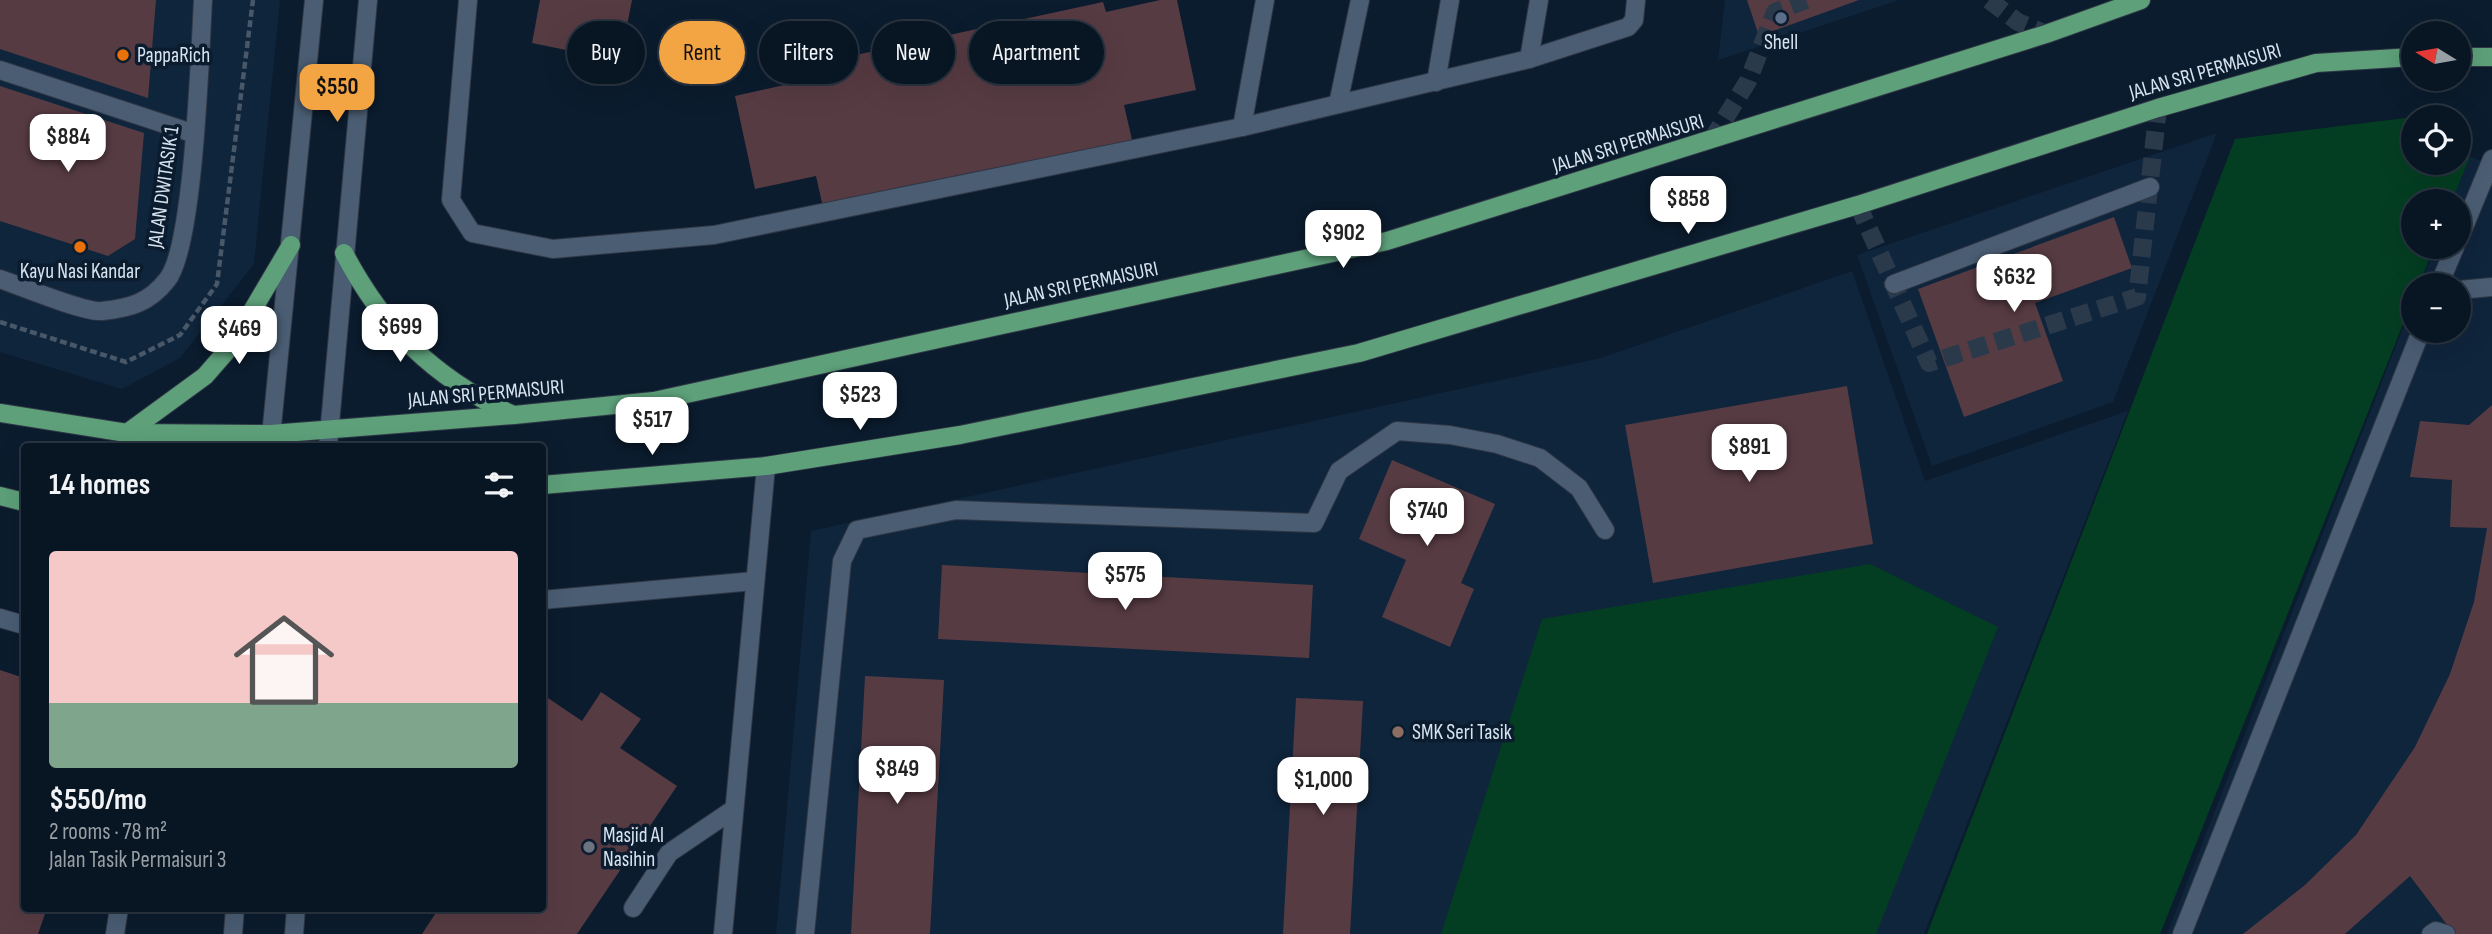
<!DOCTYPE html>
<meta charset="utf-8">
<style>
body{margin:0;font-family:"Sofia Sans Condensed",sans-serif;background:#16222f;color:#f1f3f6;height:100vh;display:flex;flex-direction:column;font-size:26px;white-space:nowrap}
*{box-sizing:border-box;margin:0}
p{font-size:23px;color:#989fa5}
.icon{flex:none;width:38px;height:38px;fill:none;stroke:currentColor;stroke-width:2;stroke-linecap:round;stroke-linejoin:round}
.map{position:relative;flex:1;overflow:hidden}
.side{position:absolute;left:21px;top:443px;width:525px;height:469px;display:flex;flex-direction:column;background:#081522;border-radius:7px;box-shadow:0 7px 28px #0002,0 0 0 2px #293440}
.side>*{flex:none}
.hud{position:absolute;left:567px;top:21px;width:665px;height:63px;display:flex;gap:14px}
.needle{width:46px;rotate:281deg}
.fabs{position:absolute;left:2401px;top:21px;display:grid;gap:14px}
.fabs a{display:grid;place-items:center;width:70px;height:70px;border-radius:50%;background:#081522;box-shadow:0 7px 28px #0002,0 0 0 2px #293440;font-size:35px}
.price{position:absolute;translate:-50% -60px;padding:0 16px;border-radius:14px;background:#fff;color:#222;font-size:23px;line-height:46px;filter:drop-shadow(0 2px 4px #0008)}
.price::after{content:'';position:absolute;left:50%;top:42px;width:21px;height:16px;margin-left:-10px;background:inherit;clip-path:polygon(0 0,100% 0,50% 100%)}
.price.on{background:#f3a443;color:#111}
ul{padding:0;list-style:none}
li{display:grid;align-content:center;gap:14px;height:371px;padding:0 28px}
li+li{border-top:2px solid #293440}
li span{display:grid;place-items:center;height:217px;border-radius:7px;color:#555}
li>.icon{margin-inline-start:auto}
span .icon{width:126px;height:126px;fill:#fffc;stroke-width:1}
li b{font-size:30px}
h2{display:flex;justify-content:space-between;align-items:center;height:84px;padding:0 28px;font-size:30px}
.chip{padding:0 24px;border-radius:32px;background:#081522;box-shadow:0 7px 28px #0002,0 0 0 2px #293440;font-size:24px;line-height:63px}
.chip.on{background:#f3a443;color:#111}
.map>svg:first-child{display:block}
</style>
<div class="map">
<svg width="2492" height="934" viewBox="0 0 2492 934">
<rect width="100%" height="100%" fill="#0b1c2e"/>
<g fill="#0f253c">
<path d="M0,0H280L254,264L180,358L122,389L0,352Z"/>
<path d="M1725,0H1899L1718,60Z"/>
<path d="M2217,133L2113,402L1932,466L1857,255Z"/>
<path d="M2470,157L2492,164V934H2167L2413,302V331H2459V285H2420L2435,247H2459V201H2452Z"/>
<path d="M1852,271L1925,481L2128,411L1924,934H776L811,531L1601,358Z"/>
</g>
<g fill="#043e22">
<path d="M2438,114L2440,117H2413V163H2459V143L2470,157L2452,201H2413V247H2434L2419,285H2413V299L2160,934H1927L2235,139Z"/>
<path d="M1870,564L1998,627L1876,934H1441L1542,619Z"/>
</g>
<g fill="#573b43">
<path d="M0,0H156L148,98L0,49Z"/>
<path d="M540,0H632L620,61L532,43Z"/>
<path d="M1160,0H1177L1196,90L1124,105L1132,140L823,207L816,176L755,189L735,96L798,82L795,68L1103,2L1106,12Z"/>
<path d="M1747,0H1859L1759,36Z"/>
<path d="M0,86L144,133L135,239L108,256L0,221Z"/>
<path d="M2114,217L2132,268L2035,303L2063,381L1964,417L1918,289Z"/>
<path d="M1847,386L1873,544L1653,583L1625,425Z"/>
<path d="M2492,405V934H2454L2410,876L2345,934H2243L2305,885L2356,835L2415,747L2450,674L2474,602L2487,528L2450,527L2452,480L2410,477L2420,421L2469,425Z"/>
<path d="M1392,460L1495,504L1461,583L1474,589L1450,647L1382,617L1406,560L1359,539Z"/>
<path d="M942,565L1313,585L1309,658L938,639Z"/>
<path d="M0,670L24,678V908H47L38,934H0Z"/>
<path d="M865,676L944,680L930,934H851Z"/>
<path d="M601,692L641,719L620,748L677,786L577,934H422L437,911L434,908H542V694L582,721Z"/>
<path d="M1296,698L1363,701L1350,934H1283Z"/>
</g>
<g fill="none" stroke-linecap="round" stroke-linejoin="round">
<g stroke="#2a3a4b" stroke-width="18" stroke-dasharray="18 9" stroke-linecap="butt">
<path d="M1989,0L2018,22L2046,34"/>
<path d="M1711,141L1748,81L1775,12L1806,0"/>
<path d="M1858,205L1929,363L2137,297L2158,108"/>
</g>
<g stroke="#303745" stroke-width="20">
<g id="minor">
<path d="M468,0L451,200L472,233L553,249L714,235L1242,127L1529,59L1628,27L1634,20L1636,0"/>
<path d="M1529,59L1539,0"/>
<path d="M0,70L195,134"/>
<path d="M1436,82L1450,0"/>
<path d="M1338,104L1360,0"/>
<path d="M1242,127L1265,0"/>
<path d="M2459,239L2492,159"/>
<path d="M0,279C20,286 85,313 102,311C130,308 149,303 167,280C194,248 200,51 203,0"/>
<path d="M1894,284L2150,187"/>
<path d="M2439,285L2455,247"/>
<path d="M2459,290L2492,287"/>
<path d="M270,446L314,0"/>
<path d="M328,446L368,0"/>
<path d="M542,600L754,581"/>
<path d="M0,618L24,625"/>
<path d="M633,908L669,853L734,809"/>
<path d="M115,934L119,908"/>
<path d="M233,934L235,908"/>
<path d="M294,934L296,908"/>
<path d="M723,934L766,466"/>
<path d="M805,934L842,561L857,530L956,510L1314,523L1339,471L1397,431L1450,435L1497,444L1540,458L1579,488L1605,530"/>
<path d="M2182,934L2421,331"/>
<path d="M2431,934L2436,931L2446,934"/>
</g>
</g>
<g stroke="#303745" stroke-width="20">
<g id="major">
<path d="M2459,57H2492"/>
<path d="M344,253C384,329 433,377 511,414"/>
<path d="M0,413L127,433L271,434L514,415L654,401L1387,241L2046,34L2141,0"/>
<path d="M127,433L205,376L232,345L291,245"/>
<path d="M542,485L766,466L960,435L1359,353L1858,205L2158,108L2316,63L2413,57"/>
<path d="M0,496L24,502"/>
</g>
</g>
<path stroke="#495868" stroke-width="4.5" stroke-dasharray="7 3.5" stroke-linecap="butt" d="M0,322L126,362L180,335L217,284L253,0"/>
<use href="#minor" stroke="#4a5d73" stroke-width="18"/>
<use href="#major" stroke="#5da07a" stroke-width="18"/>
</g>
<circle fill="#5c6f8a" stroke="#0b1c2e" stroke-width="2.5" cx="1781" cy="18" r="7"/>
<g fill="#e8710a" stroke="#0b1c2e" stroke-width="2.5">
<circle cx="123" cy="55" r="7"/>
<circle cx="80" cy="247" r="7"/>
</g>
<circle fill="#8d6e63" stroke="#0b1c2e" stroke-width="2.5" cx="1398" cy="732" r="7"/>
<circle fill="#6b7280" stroke="#0b1c2e" stroke-width="2.5" cx="589" cy="847" r="7"/>
<g text-anchor="middle" stroke-width="7" stroke-linejoin="round" paint-order="stroke">
<g font-size="21" fill="#d8e3f0" stroke="#0b1c2e" text-anchor="start">
<text x="1781" y="49" text-anchor="middle">Shell</text>
<text x="137" y="62">PappaRich</text>
<text x="80" y="278" text-anchor="middle">Kayu Nasi Kandar</text>
<text x="1412" y="739">SMK Seri Tasik</text>
<text x="603" y="842">Masjid Al<tspan x="603" dy="24">Nasihin</tspan></text>
</g>
<g font-size="21" fill="#d8e3f0" stroke="#0b1c2e">
<text transform="translate(2205 71) rotate(-16)" y="7">JALAN SRI PERMAISURI</text>
<text transform="translate(1628 143) rotate(-17)" y="7">JALAN SRI PERMAISURI</text>
<text transform="translate(163 187) rotate(-82)" y="7">JALAN DWITASIK 1</text>
<text transform="translate(1081 284) rotate(-12)" y="7">JALAN SRI PERMAISURI</text>
<text transform="translate(486 393) rotate(-5)" y="7">JALAN SRI PERMAISURI</text>
</g>
</g>
</svg>
<div class="fabs">
<a><svg class="needle" viewBox="-14 -14 28 28"><path d="M0-13l5 13h-10z" fill="#e53935"/><path d="M0 13l5-13h-10z" fill="#989fa5"/></svg></a>
<a><svg class="icon" aria-label="locate" viewBox="0 0 24 24"><circle cx="12" cy="12" r="6"/><path d="M12 2v4M12 18v4M2 12h4M18 12h4"/></svg></a>
<a>+</a>
<a>−</a>
</div>
<b class="price on" style="left:337px;top:124px">$550</b>
<b class="price" style="left:68px;top:174px">$884</b>
<b class="price" style="left:1688px;top:236px">$858</b>
<b class="price" style="left:1343px;top:270px">$902</b>
<b class="price" style="left:2014px;top:314px">$632</b>
<b class="price" style="left:400px;top:364px">$699</b>
<b class="price" style="left:239px;top:366px">$469</b>
<b class="price" style="left:860px;top:432px">$523</b>
<b class="price" style="left:652px;top:457px">$517</b>
<b class="price" style="left:1749px;top:484px">$891</b>
<b class="price" style="left:1427px;top:548px">$740</b>
<b class="price" style="left:1125px;top:612px">$575</b>
<b class="price" style="left:897px;top:806px">$849</b>
<b class="price" style="left:1323px;top:817px">$1,000</b>
<div class="hud">
<a class="chip">Buy</a>
<a class="chip on">Rent</a>
<a class="chip">Filters</a>
<a class="chip">New</a>
<a class="chip">Apartment</a>
</div>
<section class="side">
<h2>14 homes<svg class="icon" aria-label="filters" viewBox="0 0 24 24"><path d="M4 7h16M4 17h16"/><circle cx="9" cy="7" r="2"/><circle cx="15" cy="17" r="2"/></svg></h2>
<ul>
<li><span style="background:linear-gradient(#f6c9c9 70%,#7fa58c 0)"><svg class="icon" aria-label="home" viewBox="0 0 24 24"><path d="M3 11l9-7 9 7M6 9v11h12V9"/></svg></span><div><b>$550/mo</b><p>2 rooms · 78 m²</p><p>Jalan Tasik Permaisuri 3</p></div></li>
</ul>
</section>
</div>
